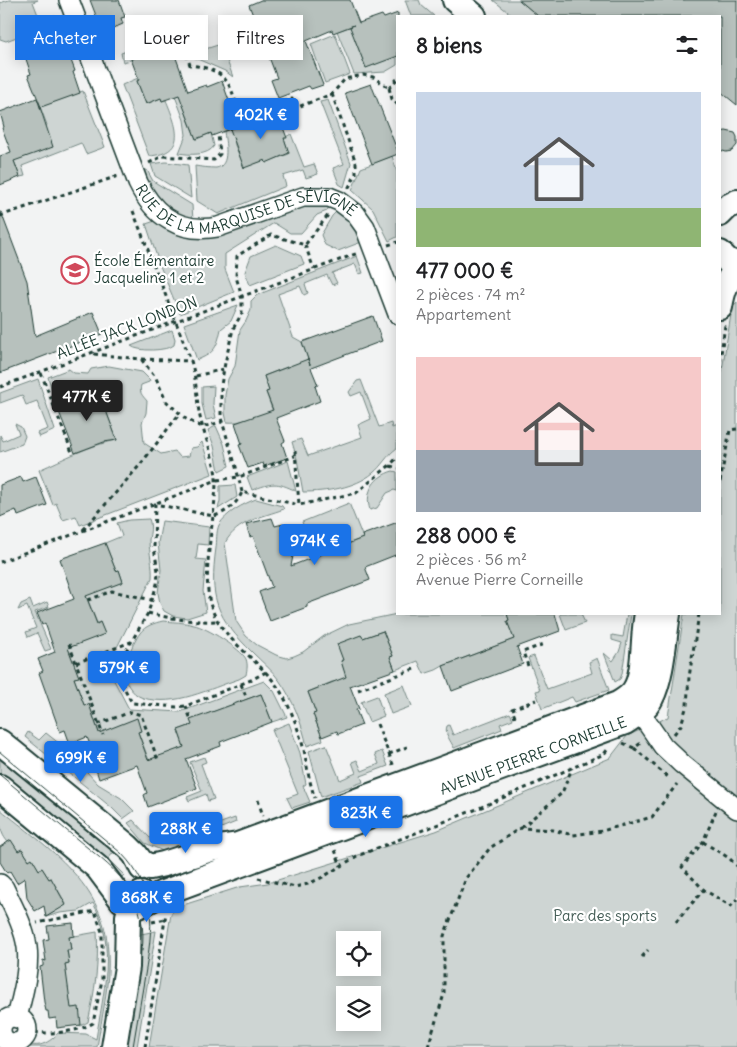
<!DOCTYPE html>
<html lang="fr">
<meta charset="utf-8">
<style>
body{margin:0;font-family:Delius,sans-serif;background:#f6f6f6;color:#202124;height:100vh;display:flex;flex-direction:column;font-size:19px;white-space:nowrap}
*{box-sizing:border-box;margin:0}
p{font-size:16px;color:#757577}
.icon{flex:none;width:28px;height:28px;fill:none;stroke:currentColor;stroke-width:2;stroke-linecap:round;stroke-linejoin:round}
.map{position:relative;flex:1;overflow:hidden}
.panel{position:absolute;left:396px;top:15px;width:325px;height:600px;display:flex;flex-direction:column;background:#fff;border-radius:0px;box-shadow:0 2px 12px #0003}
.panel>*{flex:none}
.guide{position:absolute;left:15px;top:15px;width:306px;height:45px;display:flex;gap:10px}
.tools{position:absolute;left:336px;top:931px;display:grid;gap:10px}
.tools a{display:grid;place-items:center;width:45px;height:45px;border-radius:0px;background:#fff;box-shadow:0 2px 12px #0003;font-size:25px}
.price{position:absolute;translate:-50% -42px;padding:0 11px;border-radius:5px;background:#1a73e8;color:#fff;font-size:16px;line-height:32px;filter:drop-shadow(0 1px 2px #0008)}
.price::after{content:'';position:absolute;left:50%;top:30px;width:15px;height:11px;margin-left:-8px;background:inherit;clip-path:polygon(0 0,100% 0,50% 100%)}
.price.current{background:#222;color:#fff}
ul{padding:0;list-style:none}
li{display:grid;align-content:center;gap:10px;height:265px;padding:0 20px}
li span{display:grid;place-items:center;height:155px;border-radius:0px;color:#555}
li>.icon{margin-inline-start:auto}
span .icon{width:90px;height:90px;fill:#fffc;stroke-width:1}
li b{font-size:21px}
h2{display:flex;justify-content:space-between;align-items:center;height:60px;padding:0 20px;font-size:21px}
.tag{padding:0 18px;border-radius:0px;background:#fff;box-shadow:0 2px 12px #0003;font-size:18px;line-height:45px}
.tag.current{background:#1a73e8;color:#fff}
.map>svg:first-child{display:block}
</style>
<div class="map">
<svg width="737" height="1047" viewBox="0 0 737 1047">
<rect width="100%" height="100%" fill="#f2f3f3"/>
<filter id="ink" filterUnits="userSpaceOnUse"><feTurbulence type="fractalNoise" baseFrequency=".02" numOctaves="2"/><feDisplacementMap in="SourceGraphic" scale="10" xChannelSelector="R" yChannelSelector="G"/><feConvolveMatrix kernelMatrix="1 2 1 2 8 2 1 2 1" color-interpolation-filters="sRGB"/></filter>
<g filter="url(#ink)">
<g fill="#ced5d3" stroke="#768984" fill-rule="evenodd">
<path d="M9,0H38L33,2L40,20L55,15L57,22L6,41L0,39V3Z"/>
<path d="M405,0H419L421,5L434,16H411Z"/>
<path d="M493,0H519L538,16H513Z"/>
<path d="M353,26L355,40L365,65L385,58L397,56V65L385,72L354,74L337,31Z"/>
<path d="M335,34L350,74L325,83L311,44Z"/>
<path d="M160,39L172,47L157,53L123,62L121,53Z"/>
<path d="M221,44L233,77L225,71L195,58L193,53Z"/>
<path d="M138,78L137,81L146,104L161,98L162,101L166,100C176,125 189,153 149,156L122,85Z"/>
<path d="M83,91L105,147L86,154L81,143L22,166L25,176L20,177L13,158L47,125L39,104Z"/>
<path d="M181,94L187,116L196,139L211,133L214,146C208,156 189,155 179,153L186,135L184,120L175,96Z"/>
<path d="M328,100L351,163L344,187L339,184L333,168L344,164L320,102Z"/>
<path d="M232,128L235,145L244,167L265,160L266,162L289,154L284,138L291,134L304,167L314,164L318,174L306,178L303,170L283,176L286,186L218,214L197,201L195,166C201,167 209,168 216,168C231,166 225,141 224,131Z"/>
<path d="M392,156L397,172V237L389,241L373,209L352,190L361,168Z"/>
<path d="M166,162L188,165L191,198L155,176L151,164Z"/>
<path d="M147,170L153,181L192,205L193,221L185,220L157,201L142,172Z"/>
<path d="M330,204L327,211L317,215L301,233H290L274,223L225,254V269L234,292L180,314L160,266L146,224L158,220L169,227L302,205Z"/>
<path d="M339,209L347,215L364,241L338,251L325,245L321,235L332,216Z"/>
<path d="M276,245L301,256L304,264L250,285L245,272L251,256Z"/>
<path d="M357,256L363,273L359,274L355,264L332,273L337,283L332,285L327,275L305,284L308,293L304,295L300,286L278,294L293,337L302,342L309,362L287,367L264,376L269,391L266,392L273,412C260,415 239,424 227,422L225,413V395L228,379L235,366L240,330L246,321L251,310V301L257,295Z"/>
<path d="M737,302V1047H149L171,914L174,909L180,906L240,887L268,883L436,831L610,758L627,736L668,717L684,614H720V383L732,308ZM345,940H372V968H345ZM345,995H372V1022H345Z"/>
<path d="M238,305L231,321L221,329C217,347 215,353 197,360L184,324Z"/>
<path d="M172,330L175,339L174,345C167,351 138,352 131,346Z"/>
<path d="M109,366L142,372L150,380L149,382L141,385C139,393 142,395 147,401L146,413L142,423L144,443L161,454L175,451L180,457L189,456L191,448L197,447L202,442L212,474L80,525L76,516L63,520L56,503L53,505L39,470C64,459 89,445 117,440L99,392L70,403L69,400L56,404L48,377L69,369L74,373L88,374L91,369Z"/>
<path d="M38,379L55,430L39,437L37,433L48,429L37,401L26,405L22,395L0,403V393Z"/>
<path d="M361,380L379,427L391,423L392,428L397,426V448C386,456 382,466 373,473C355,488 326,492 303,492L297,459L292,442L301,439L308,456L362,437L358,425L371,419L361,392L351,396L349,392L357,381Z"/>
<path d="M214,386L213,404L216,418L206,420L202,404V387Z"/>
<path d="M15,424L21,427L25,436L22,444L0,452V435L3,441L19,434Z"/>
<path d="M216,426L224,444L229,466L219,471L214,446L208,430Z"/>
<path d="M288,461L296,491C276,481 272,483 252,490L247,477Z"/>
<path d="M393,471L397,472V491L394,490L387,493L377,508L370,510C364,491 375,476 393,471Z"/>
<path d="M235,485L237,497L218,509L220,501V486Z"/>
<path d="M256,499L282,506L284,509C262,517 237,521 225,543L236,621L246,636L257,645L276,655L287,658L294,656L303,652L324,636L349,624L397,614H507L509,620L507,621L514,639L443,666L436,670L424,674L418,661L395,670L390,657L393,656L383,631L363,638L361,635L341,661L348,680L332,682L308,692L316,713L313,714L323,740L307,746C302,724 293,699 279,680C272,670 262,662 253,653C216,617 209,599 216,548C217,541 216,532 219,525C226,513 243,504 256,499Z"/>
<path d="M349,503L363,538L315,556L302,522Z"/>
<path d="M149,519C152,527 150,532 149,540C149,553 153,565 152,578L107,667L129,709L180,712L264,681L274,691L287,717L272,722L261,694L191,720L192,725L178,730L184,747L150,763L138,732L100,735L89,704L84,705L74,678L78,677L67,645L104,634L100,622L97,623L85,593L123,582L119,570L116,571L105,543L122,536L117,523L129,520Z"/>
<path d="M162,521L209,527L208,545L198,544L196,559L206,560L203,591L206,612L187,618L173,616L164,611L160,603L158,593L161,570L158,543Z"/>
<path d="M30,600L33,608L47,602L49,607L35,612L51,649L45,651L37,633L28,637L26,632L36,628L27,606L18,610L21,604Z"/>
<path d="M560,614H581L585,623L566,630Z"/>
<path d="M627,614H631L622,674L620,679L615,682L604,653L613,661L619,652L622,643L612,640V635L623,637Z"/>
<path d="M163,621C173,622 184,622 194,625C206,627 241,649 246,659C248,665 247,669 246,675L239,679C208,689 176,707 143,698C131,694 123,680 124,668C124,662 136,638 140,633C145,626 154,623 163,621Z"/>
<path d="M534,656L547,689L592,673L589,662L597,658L609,690L575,702L572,697L542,709L536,691L540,690L528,658Z"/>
<path d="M404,685L412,706L391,714L384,693Z"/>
<path d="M377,696L384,716L369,722L361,702Z"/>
<path d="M510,713L513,719L500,724L502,729L454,748C451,741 444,734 447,726L449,725L453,735Z"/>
<path d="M289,723L300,753L306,784L303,786L310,802L292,808L287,798L298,794L272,730Z"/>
<path d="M28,732L39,740L46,733L65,748L98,784L121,798L134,811L123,819L112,808L25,737Z"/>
<path d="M326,745L340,780L356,773L352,762L357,760L362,771L379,764L375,754L382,751L388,766L361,776L363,782L321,797L309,751Z"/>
<path d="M0,747L119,846L108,859L124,875L119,880L0,781Z"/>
<path d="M204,757L206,762L201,764L214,799L208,801L206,794L189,801L187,797L202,791L190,762Z"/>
<path d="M0,809C48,848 105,884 108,952C110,984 102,1016 97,1047H28C33,1044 34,1046 40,1045C47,1043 53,1039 58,1033L86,1034L96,1039C103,995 117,944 93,903L79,911L60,913L46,917L66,904L51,878L49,879L42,868L39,870L32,859L29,860L22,849L18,851C0,837 0,831 0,809Z"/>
<path d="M235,818L236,822L214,831L215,834L165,852L145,843L128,823L133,820L150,838L157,835L161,844Z"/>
<path d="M156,931L137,1047H123L136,935Z"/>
<path d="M97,932C99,963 95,992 88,1022L80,1026L69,1008L65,964L69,963L67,950H71L69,937Z"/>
</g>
<g fill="#b7c1bd" stroke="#1f3d34">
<path d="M90,0H119L125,17L121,18L123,24L111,29L109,23L100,26Z"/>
<path d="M261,0H350L359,23L382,15L384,18L398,13V56L366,68L350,27L354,25L333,33L332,30L306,41L323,85L311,89L309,86L278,98L271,80L277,78L249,5Z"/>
<path d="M519,0H737V105L720,91V16H538Z"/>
<path d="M66,47L75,71L73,72L80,93L41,107L28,75L31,74L26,59L50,50L51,52Z"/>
<path d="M172,47L188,91L206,85L207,87L222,81L238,126L212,136L211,133L196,139L179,95L162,101L161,98L146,104L137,81L139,80L131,59L156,50L157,53Z"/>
<path d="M371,84L398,152V154L372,164L345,93Z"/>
<path d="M37,98L53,147L14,161L20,177L0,185V156L11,152L2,128L4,127L0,112Z"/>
<path d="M277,112L287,138H284L289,153L266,163L265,160L244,168L230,129Z"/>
<path d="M726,131L735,133L737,137V145L732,151L726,152L720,150V132Z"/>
<path d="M0,212H1L27,281L35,336L93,312L102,334L0,373Z"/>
<path d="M373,316L382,341L311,368L318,385L315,386L320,401L276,418L285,441L282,443L287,458L264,466L263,463L248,468L239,445L242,444L235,423L273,410L266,392L269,391L264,376L308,359L310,365L302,342Z"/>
<path d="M99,392L117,440L104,442L75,453L56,404L69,400L70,403Z"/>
<path d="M21,477L23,482L36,477L47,505L18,516L16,510L0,517V485Z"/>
<path d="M272,518L275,526L283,524L287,535L296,541L291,566L363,538L362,535L398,522V554L365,567L370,580L307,604V607L270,621L259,592L272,587L253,536L250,537L246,524Z"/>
<path d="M105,543L116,571L119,570L123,582L86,596L97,624L100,622L105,634L68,648L79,677L74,678L84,705L89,704L99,733L137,718L141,731L138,732L148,760L184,747L178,730L192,725L190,720L261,694L272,722L220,742L221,746L186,759L197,788L148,807L144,795L147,793L137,765L99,779L95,766L98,765L87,737L70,744L65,730L60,732L39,673L43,671L38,659L55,652L45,623L42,625L37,613L74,599L60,559Z"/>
<path d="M507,614H555L560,631L517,647L523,664L452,691L443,666L514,639L507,621L509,620Z"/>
<path d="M383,631L393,656L390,657L395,670L350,686L359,709L356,710L362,725L338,734L337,731L322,737L313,714L316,713L308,692L346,677L341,661L343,660L337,644L361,635L363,638Z"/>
<path d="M11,840L18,851L22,849L29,860L32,858L39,870L42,868L49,879L51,878L66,905L46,917L44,906L35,911L27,898L25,878L17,883L10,871L7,873L0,862V847Z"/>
<path d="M73,923L74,936L69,937L71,950H67L69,963L65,964L71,1008L79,1007L81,1025L57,1028L56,1018L49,1019L48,1011H46L44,1002L40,967L43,966V960L46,961L43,940L49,939L47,926Z"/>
</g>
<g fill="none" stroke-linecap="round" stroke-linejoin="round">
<g stroke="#1f3d34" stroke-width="22">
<g id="minor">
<path id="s1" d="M69,0L138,183C154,216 180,234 218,227L303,197H329L339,201L355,213L365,227L398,314"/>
<path d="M632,701L663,746L682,764L737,809"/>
<path d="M0,884L4,888C13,907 24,926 27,947C30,970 22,996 17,1018"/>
<circle cx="14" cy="1030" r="13"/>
</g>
</g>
<g stroke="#1f3d34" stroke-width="28">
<g id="tertiary">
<path d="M455,0L474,16"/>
<path d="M720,214L727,207L737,202"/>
<path d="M720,253L728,261L737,264"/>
<path d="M720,307C723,289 726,282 737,268"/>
<path d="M0,742L127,846L135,854L142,868"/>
<path d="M0,787L98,868L122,900L131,906"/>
<path d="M135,854L141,862L150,867L164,864L211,849L238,845L618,704C624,700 630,697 634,691C646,674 642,635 647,614"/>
<path id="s2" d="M131,906H138L163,893L625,722C634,716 646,709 651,698C662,677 664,638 668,614"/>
<path d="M114,1047L127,967L128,916L135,900L141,894"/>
</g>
</g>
<g stroke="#1f3d34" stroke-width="3" stroke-dasharray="4 4" stroke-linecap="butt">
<path d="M178,32L190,65C230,70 229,84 241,117L292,99L295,108L332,94L345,79L363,75L373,77L389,88"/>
<path d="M389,88L392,99L398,105"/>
<path d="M389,88L398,78"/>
<path d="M332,94L356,163V174L348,189"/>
<path d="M149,163L163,156L214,160L220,154L218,134"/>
<path d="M133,211L191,361C197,380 196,398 200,417C204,437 217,462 216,483C215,518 202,570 210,603C220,641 263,660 282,694C292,711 299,731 304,750C307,766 309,782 315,798"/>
<path d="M0,216L118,176"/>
<path d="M305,245L314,269"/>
<path d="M388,245L398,242"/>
<path d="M94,354L141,359L156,378L166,401L186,419L202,427L222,422"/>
<path d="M142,359L191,361"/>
<path d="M720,361L725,325"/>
<path d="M41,373L73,455"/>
<path d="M196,376L224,369"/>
<path d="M0,387L358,253"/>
<path d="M295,451L299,505L356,493L389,466L398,457"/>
<path d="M390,466L398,468"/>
<path d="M720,482L730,430L737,429"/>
<path d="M242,492L236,467L221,418V385L225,363L233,329L242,313V296L236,277L237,256L271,235L305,245L329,214"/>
<path d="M83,530L140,465L180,413"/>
<path d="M0,562L217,480L239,477L295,456"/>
<path d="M88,600L112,591L152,600"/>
<path d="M148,613C172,619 193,622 218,621"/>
<path d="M69,644L103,735"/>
<path d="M76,663L131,642"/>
<path d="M528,666L523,652L544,644"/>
<path d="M266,672L251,680L186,706L177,707L132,703L115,670L148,613L157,584L158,571L154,548L155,504L213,516C225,514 238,503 242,492L299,505"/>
<path d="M241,684L247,699"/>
<path d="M358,690L414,669"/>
<path d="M186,706L191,720"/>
<path d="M515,717L512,709L536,700"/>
<path d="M98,724L131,712L141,715L158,760"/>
<path d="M377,724L394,767"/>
<path d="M674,734L681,725L687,705L689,677L699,614"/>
<path d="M623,743L634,748L641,743"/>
<path d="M634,748L668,777"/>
<path d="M389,754L407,747"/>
<path d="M258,800L263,816"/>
<path d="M716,811L703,842L682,867L704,890L731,906L737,899"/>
<path d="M521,828L562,793L572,768"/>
<path d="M703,842L729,858L737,866"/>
<path d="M335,850L341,866"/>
<path d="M258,878L295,887L308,884L323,877L357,856L477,809L604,754L608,749"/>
<path d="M152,922L166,919"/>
<path d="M676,922L705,888"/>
<path d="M642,957L648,950"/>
<path d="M27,1031C45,1035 77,1033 93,1023L102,980V932L95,911L37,923"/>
<path d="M15,1043L16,1047"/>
<path d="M145,1047L166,913"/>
<path d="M428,1047L444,994V936L466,878L490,848L520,828L553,830L573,835L602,831L652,817L677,784"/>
</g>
<use href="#minor" stroke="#fff" stroke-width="19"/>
<use href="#tertiary" stroke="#fff" stroke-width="24"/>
<g stroke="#1f3d34" stroke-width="1">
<path d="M0,752L121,853C158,891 153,927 145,975C141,999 137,1023 133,1047"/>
<path d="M0,775C28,798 55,821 83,844C99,857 118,871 129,889C141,908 145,929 142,951"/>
</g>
</g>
</g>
<defs>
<g id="school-ring" transform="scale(1.4375)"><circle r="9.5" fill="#fff" stroke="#d1495b" stroke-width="1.5"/><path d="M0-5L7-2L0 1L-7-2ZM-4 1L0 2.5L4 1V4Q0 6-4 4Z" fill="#d1495b"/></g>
</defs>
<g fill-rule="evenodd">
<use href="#school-ring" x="75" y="270"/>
</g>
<g text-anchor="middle" stroke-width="4.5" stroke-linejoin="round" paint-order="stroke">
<g font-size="15" fill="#1f3d34" stroke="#fff">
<text dy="5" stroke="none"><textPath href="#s1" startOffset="320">RUE DE LA MARQUISE DE SÉVIGNÉ</textPath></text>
<text transform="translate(127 328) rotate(-21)" y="5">ALLÉE JACK LONDON</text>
<text dy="5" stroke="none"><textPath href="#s2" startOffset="430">AVENUE PIERRE CORNEILLE</textPath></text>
</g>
<g font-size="15" fill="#1f3d34" stroke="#fff" text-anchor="start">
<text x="94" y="266">École Élémentaire<tspan x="94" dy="17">Jacqueline 1 et 2</tspan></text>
</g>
<g font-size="15" fill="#425b54" stroke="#fff">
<text x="605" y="921">Parc des sports</text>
</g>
</g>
</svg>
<div class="tools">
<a><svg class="icon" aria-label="locate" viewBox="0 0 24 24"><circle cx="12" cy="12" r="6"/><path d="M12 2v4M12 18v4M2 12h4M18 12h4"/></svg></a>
<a><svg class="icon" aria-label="layers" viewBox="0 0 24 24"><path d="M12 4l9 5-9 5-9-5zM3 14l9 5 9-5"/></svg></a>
</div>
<b class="price" style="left:261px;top:140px">402K €</b>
<b class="price current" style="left:87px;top:422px">477K €</b>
<b class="price" style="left:315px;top:566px">974K €</b>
<b class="price" style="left:124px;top:693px">579K €</b>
<b class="price" style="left:81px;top:783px">699K €</b>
<b class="price" style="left:366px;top:838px">823K €</b>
<b class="price" style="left:186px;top:854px">288K €</b>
<b class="price" style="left:147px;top:923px">868K €</b>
<div class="guide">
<a class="tag current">Acheter</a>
<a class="tag">Louer</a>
<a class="tag">Filtres</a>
</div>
<section class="panel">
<h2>8 biens<svg class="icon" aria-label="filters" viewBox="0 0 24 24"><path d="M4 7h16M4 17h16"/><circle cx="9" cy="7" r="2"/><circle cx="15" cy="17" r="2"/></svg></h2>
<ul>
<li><span style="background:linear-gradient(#c9d6e8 75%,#8fb573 0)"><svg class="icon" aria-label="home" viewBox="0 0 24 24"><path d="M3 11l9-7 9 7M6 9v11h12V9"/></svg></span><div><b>477 000 €</b><p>2 pièces · 74 m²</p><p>Appartement</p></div></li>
<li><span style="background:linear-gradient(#f6c9c9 60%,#9aa5b1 0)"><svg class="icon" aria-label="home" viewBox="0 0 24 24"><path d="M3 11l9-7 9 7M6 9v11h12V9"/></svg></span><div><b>288 000 €</b><p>2 pièces · 56 m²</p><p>Avenue Pierre Corneille</p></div></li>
</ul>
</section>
</div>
